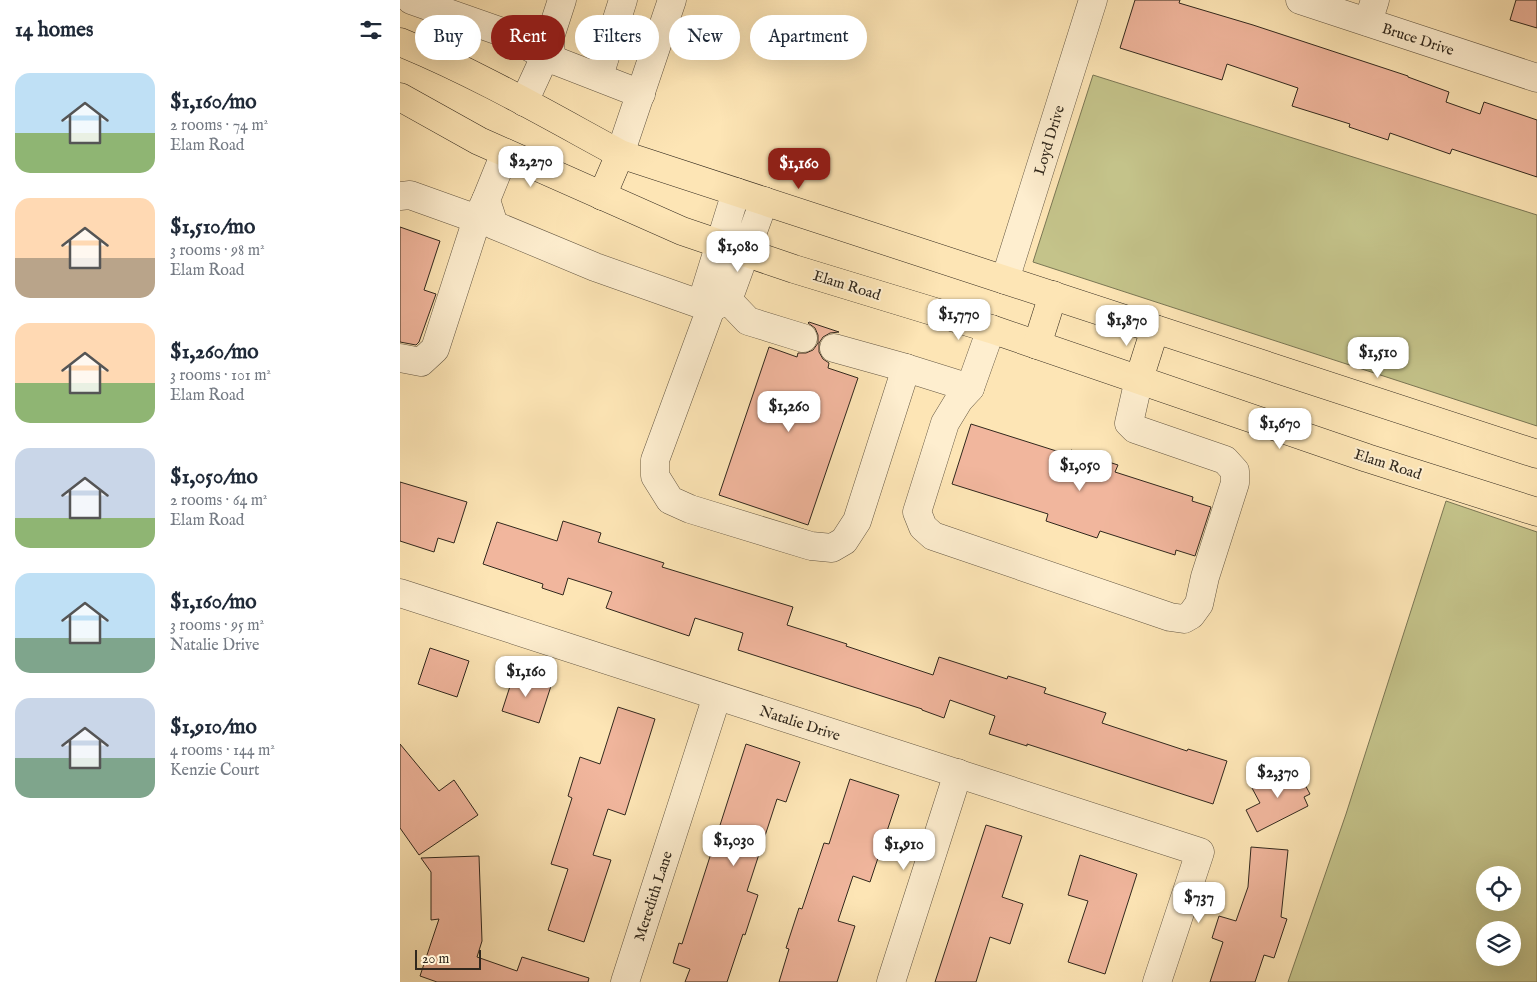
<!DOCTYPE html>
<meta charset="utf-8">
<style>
body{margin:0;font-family:"IM FELL English",serif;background:#f6f6f7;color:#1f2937;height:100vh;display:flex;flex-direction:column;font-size:19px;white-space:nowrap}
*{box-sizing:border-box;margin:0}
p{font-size:16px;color:#747a83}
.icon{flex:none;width:28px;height:28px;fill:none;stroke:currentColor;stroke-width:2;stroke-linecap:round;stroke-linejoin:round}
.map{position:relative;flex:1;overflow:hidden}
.drawer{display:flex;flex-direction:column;background:#fff;width:400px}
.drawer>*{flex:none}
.top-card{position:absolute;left:15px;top:15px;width:475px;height:45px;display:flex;gap:10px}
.tools{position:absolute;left:1076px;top:866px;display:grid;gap:10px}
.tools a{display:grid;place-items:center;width:45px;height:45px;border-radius:50%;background:#fff;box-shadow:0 5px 20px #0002;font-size:25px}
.scale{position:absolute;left:15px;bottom:12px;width:66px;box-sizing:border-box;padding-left:5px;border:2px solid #31281d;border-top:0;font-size:14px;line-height:18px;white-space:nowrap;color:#31281d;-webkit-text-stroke:4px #feeecf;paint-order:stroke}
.price{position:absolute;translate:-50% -42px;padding:0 11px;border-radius:10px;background:#fff;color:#222;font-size:16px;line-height:32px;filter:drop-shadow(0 1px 2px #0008)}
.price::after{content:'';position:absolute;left:50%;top:30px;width:15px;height:11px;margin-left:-8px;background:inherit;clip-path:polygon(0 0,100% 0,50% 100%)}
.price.current{background:#8f2418;color:#fff}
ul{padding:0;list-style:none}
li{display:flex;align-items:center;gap:15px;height:125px;padding:0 15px}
li span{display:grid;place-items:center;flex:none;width:140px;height:100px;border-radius:15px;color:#555}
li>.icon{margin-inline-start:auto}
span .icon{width:60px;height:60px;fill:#fffc;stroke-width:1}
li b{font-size:21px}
h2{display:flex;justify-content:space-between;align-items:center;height:60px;padding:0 15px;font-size:21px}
.pill{padding:0 18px;border-radius:22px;background:#fff;box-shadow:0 5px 20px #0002;font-size:18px;line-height:45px}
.pill.current{background:#8f2418;color:#fff}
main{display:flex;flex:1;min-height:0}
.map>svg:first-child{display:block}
</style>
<main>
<section class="drawer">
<h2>14 homes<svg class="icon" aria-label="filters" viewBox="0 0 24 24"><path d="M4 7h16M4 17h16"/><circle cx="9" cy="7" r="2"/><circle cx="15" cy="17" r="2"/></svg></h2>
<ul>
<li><span style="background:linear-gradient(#bfe0f5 60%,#8fb573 0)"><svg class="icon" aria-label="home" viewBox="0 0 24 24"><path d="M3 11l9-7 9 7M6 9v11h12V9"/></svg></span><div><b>$1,160/mo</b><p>2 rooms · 74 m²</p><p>Elam Road</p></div></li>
<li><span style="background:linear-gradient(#ffd9b3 60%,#b9a48a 0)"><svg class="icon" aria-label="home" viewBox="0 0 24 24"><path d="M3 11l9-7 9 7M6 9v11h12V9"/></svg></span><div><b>$1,510/mo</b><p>3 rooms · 98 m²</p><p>Elam Road</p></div></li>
<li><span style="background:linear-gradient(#ffd9b3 60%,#8fb573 0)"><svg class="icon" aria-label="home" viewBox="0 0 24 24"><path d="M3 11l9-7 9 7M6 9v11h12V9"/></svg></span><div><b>$1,260/mo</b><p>3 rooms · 101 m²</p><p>Elam Road</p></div></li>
<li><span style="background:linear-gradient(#c9d6e8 70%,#8fb573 0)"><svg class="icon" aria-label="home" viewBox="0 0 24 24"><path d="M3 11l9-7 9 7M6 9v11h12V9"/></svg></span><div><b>$1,050/mo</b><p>2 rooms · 64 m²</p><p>Elam Road</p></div></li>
<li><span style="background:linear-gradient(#bfe0f5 65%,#7fa58c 0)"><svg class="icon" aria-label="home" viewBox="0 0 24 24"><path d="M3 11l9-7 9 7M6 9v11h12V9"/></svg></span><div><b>$1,160/mo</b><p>3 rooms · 95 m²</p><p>Natalie Drive</p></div></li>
<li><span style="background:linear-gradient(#c9d6e8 60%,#7fa58c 0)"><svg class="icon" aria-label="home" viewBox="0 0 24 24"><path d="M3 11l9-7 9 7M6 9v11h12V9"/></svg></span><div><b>$1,910/mo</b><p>4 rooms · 144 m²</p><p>Kenzie Court</p></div></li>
</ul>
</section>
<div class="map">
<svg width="1137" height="982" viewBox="0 0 1137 982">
<rect width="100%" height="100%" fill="#fde5b5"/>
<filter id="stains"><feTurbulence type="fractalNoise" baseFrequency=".004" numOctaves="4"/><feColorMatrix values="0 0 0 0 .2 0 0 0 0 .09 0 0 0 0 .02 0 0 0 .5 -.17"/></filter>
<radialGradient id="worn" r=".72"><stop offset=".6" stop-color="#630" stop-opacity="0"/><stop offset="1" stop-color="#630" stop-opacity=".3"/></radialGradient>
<g fill="#c4c38a" stroke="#7a7654" fill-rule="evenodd">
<path d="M693,75L1137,215V426L633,262Z"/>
<path d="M1046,501L1137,532V982H888L946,814ZM1085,875H1112V902H1085ZM1085,930H1112V958H1085Z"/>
</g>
<g fill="#f1b69d" stroke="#31281d">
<path d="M735,0H780L779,3L853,25L1008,76V77L1049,92L1046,102L1080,114L1084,102L1137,120V177L1052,149L1050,154L990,133L988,140L949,127L950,124L892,106L898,88L827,64L822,80L720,48Z"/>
<path d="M1116,0H1137V28L1110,20Z"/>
<path d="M0,227L40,241L24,290L36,294L19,342L16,345L0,342Z"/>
<path d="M409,322L439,332L430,333L423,337L419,343V352L423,359L429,363L428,368L458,378L408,525L319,495L369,347L397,357L398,353H406L413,350L418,343V335L415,328L408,323Z"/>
<path d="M571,424L669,455L671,450L718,465L715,472L793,497L792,501L811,507L795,556L776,550L775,555L700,531L697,538L646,521L648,514L552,484Z"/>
<path d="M0,482L67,502L54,543L38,538L34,552L0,541Z"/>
<path d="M163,521L201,533L198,542L264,563L262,567L393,607L387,625L447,644L446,646L533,675L539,657L607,679L608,676L646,688L644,693L706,713L702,723L787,751L788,749L827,761L813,804L627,744V746L589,734L595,716L550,700L544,718L522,710V709L338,650L343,633L295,618L289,636L206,608L212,592L168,578L163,595L142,588L143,584L83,564L97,522L157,541Z"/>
<path d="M30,648L69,661L57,697L18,684Z"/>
<path d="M114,674L151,686L139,723L102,711Z"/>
<path d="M218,707L255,719L225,815L208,809L193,855L211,860L184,942L148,930L168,869L151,864L172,798L168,796L180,757L200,764Z"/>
<path d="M0,744L39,791L54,780L78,815L19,855L0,828Z"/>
<path d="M346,744L400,762L386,802L377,799L347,891L358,895L345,935L343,934L327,982H285L290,969L273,963L279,943L282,944Z"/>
<path d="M895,766L910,794L904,797L908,806L857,832L846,810L860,803L852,788Z"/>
<path d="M450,779L499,795L470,882L453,876L438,921L455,926L437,982H379L389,949L386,948L399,908L402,909L424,843L429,844Z"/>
<path d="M586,825L622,836L602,897L623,904L610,944L590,937L576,982H535Z"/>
<path d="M851,847L888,850L881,917L887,919L874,958L864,955L855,982H810L823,942L812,938L819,916L836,921L848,887Z"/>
<path d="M680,855L737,874L705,974L668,962L688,901L668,895Z"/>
<path d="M79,856L82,941L77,957L117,971L122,957L189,978L188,982H37L20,976L39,919L31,920V872L21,858Z"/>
</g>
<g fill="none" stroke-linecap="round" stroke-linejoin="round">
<g stroke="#645743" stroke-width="29">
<g id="minor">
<path d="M11,0L102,32L151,59L150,37L162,0"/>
<path d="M900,0L1137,78"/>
<path d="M968,22L975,0"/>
<path d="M199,76L223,0"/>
<path d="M124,102L141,65L151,59L241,94"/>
<path d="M105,153L86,200L94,225L195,267L311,308L255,460V476L270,500L290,509L411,546L432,548L444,541L457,521L506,368L570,388"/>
<path d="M220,154L272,0"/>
<path d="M336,192L304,295L311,308L328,300L364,201"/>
<path d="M0,196L10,195L77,219"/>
<path d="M605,280L693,0"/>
<path d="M328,300L348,321L403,338"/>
<path d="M591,329L570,388L559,400L545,423L517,512L523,527L533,536L770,617L784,619L791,615L799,604L805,577L835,483V471L825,460L735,429L729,423L739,379"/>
<path d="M434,348L506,368"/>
<path d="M0,358L21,362L35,349L77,219L86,200"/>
<path d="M0,593L800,852L757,982"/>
<path d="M225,982L317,696"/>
<path d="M491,982L558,773"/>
</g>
</g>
<g stroke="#31281d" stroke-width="29">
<g id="major">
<path d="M0,42C76,73 148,115 220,154L1137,454"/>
<path d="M0,97L79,141L282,231L394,269L591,329L967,458L1137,512"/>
<path d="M202,196L220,154"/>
<path d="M637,345L653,295"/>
<path d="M739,379L755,329"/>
</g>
</g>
<use href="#minor" stroke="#feeecf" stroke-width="28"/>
<use href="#major" stroke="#fde5b5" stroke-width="28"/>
</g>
<g text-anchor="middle" stroke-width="4" stroke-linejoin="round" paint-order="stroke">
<g font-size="15" fill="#31281d" stroke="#feeecf">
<text transform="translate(1018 39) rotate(18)" y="5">Bruce Drive</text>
<text transform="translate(649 140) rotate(-73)" y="5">Loyd Drive</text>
<text transform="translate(447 285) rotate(17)" y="5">Elam Road</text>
<text transform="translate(988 464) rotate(18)" y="5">Elam Road</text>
<text transform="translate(400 723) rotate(18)" y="5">Natalie Drive</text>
<text transform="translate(253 896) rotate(-72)" y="5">Meredith Lane</text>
</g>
</g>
<rect width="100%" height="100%" filter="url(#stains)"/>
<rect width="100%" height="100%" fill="url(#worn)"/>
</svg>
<div class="tools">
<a><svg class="icon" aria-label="locate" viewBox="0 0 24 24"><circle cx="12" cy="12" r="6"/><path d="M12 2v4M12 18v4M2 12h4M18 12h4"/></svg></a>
<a><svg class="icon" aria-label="layers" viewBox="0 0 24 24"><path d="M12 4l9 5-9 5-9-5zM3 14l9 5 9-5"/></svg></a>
</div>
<div class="scale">20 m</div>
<b class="price" style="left:131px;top:188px">$2,270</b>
<b class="price current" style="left:399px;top:190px">$1,160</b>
<b class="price" style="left:338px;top:273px">$1,080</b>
<b class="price" style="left:559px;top:341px">$1,770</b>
<b class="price" style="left:727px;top:347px">$1,870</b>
<b class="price" style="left:978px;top:379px">$1,510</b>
<b class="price" style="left:389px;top:433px">$1,260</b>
<b class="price" style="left:880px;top:450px">$1,670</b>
<b class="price" style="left:680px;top:492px">$1,050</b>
<b class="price" style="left:126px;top:698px">$1,160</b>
<b class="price" style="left:878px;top:799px">$2,370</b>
<b class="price" style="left:334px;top:867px">$1,030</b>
<b class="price" style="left:504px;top:871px">$1,910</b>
<b class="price" style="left:799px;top:924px">$737</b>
<div class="top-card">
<a class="pill">Buy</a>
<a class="pill current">Rent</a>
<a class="pill">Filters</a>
<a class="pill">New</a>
<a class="pill">Apartment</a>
</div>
</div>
</main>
